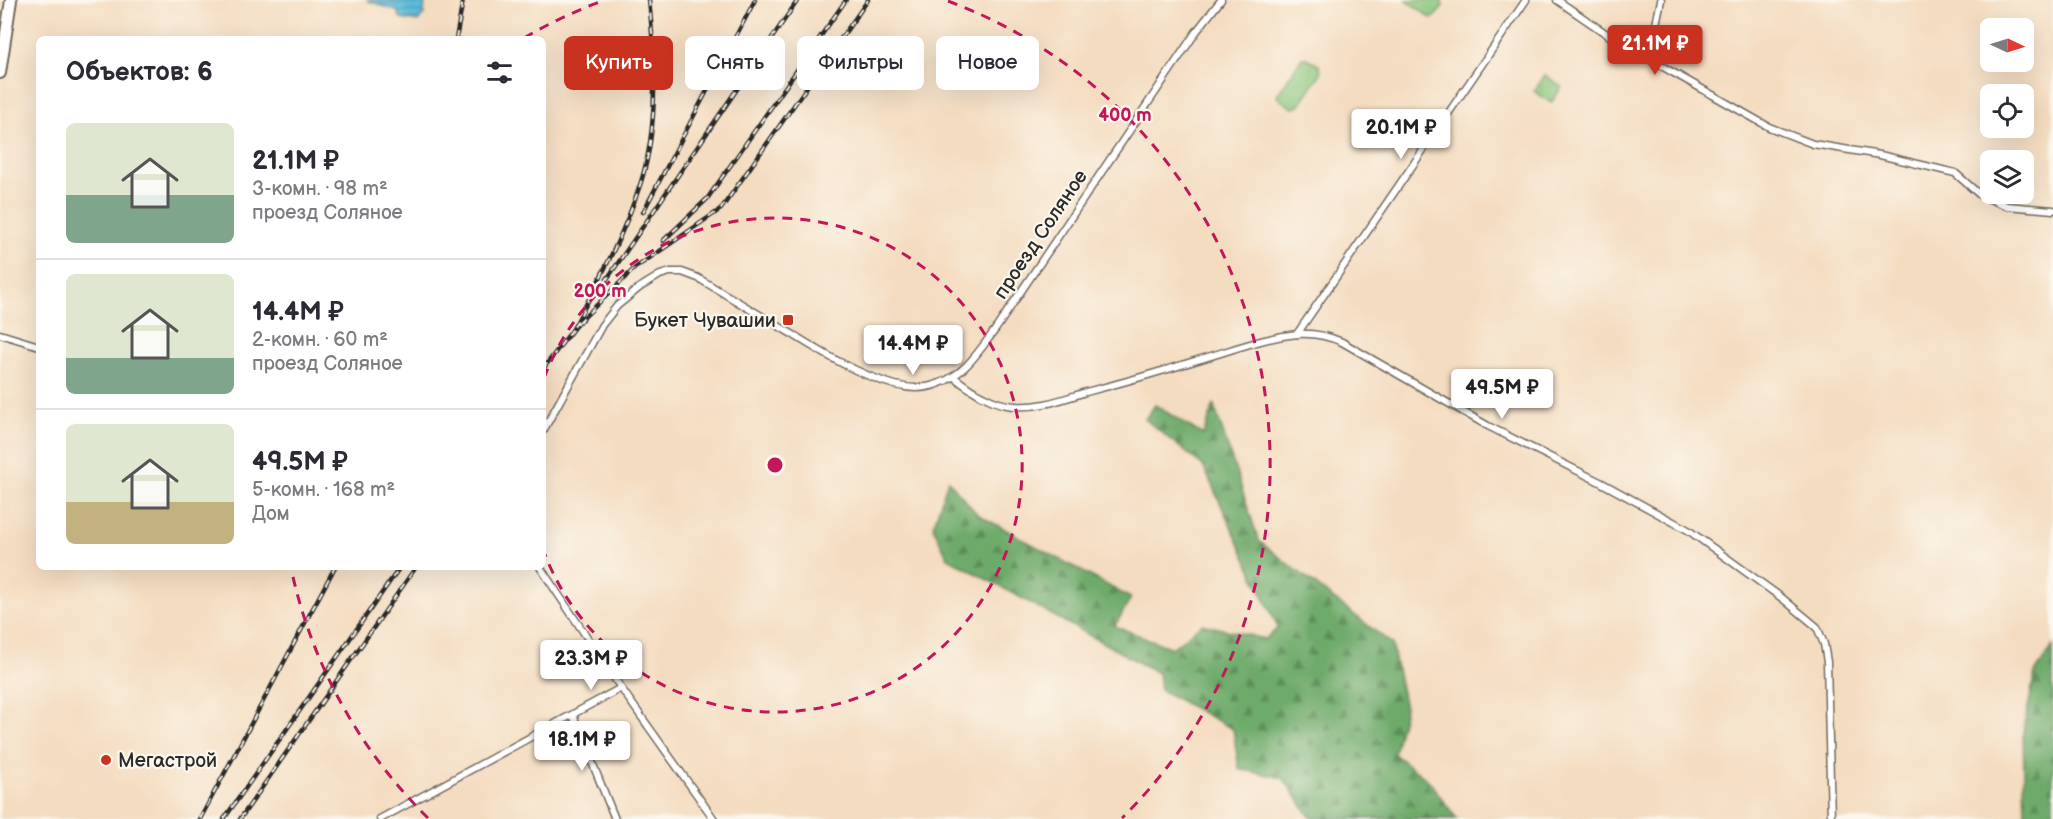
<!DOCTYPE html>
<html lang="ru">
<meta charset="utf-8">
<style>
body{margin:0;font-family:"Balsamiq Sans",sans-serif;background:#f7f7f7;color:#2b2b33;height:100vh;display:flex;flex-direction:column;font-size:22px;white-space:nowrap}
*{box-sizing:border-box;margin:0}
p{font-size:20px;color:#7c7c81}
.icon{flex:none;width:33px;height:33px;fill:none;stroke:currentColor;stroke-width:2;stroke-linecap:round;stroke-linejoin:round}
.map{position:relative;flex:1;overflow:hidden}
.details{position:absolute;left:36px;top:36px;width:510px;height:534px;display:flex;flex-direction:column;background:#fff;border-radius:9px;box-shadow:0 6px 24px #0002}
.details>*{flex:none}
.guide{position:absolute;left:564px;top:36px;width:570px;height:54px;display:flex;gap:12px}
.needle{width:39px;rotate:94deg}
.controls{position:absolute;left:1980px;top:18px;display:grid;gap:12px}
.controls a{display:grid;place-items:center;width:54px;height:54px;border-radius:9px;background:#fff;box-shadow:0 6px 24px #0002;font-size:30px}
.price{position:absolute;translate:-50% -51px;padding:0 14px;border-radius:6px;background:#fff;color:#222;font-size:20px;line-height:39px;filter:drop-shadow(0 2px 3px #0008)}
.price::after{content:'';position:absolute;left:50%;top:36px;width:18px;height:14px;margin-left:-9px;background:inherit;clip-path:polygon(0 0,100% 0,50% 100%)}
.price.current{background:#c8321e;color:#fff}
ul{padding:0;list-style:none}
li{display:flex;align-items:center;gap:18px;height:150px;padding:0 30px}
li+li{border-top:2px solid #e1e1e2}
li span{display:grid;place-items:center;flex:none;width:168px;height:120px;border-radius:9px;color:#555}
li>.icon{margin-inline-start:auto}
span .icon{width:72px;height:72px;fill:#fffc;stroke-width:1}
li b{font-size:26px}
h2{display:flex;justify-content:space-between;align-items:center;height:72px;padding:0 30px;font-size:26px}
.chip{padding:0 21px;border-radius:9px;background:#fff;box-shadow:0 6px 24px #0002;font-size:21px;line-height:54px}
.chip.current{background:#c8321e;color:#fff}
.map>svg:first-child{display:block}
</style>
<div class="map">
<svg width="2053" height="819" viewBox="0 0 2053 819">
<defs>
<pattern id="forest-firs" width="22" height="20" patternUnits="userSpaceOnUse" patternTransform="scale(1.5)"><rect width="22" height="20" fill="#6eaa6a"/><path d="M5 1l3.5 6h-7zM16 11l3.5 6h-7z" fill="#5b8b57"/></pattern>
<pattern id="park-crowns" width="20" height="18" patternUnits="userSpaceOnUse" patternTransform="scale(1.5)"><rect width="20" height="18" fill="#89c57a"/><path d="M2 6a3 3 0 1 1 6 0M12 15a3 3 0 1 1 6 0" fill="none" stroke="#70a064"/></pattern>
<pattern id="water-rules" width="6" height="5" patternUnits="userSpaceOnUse" patternTransform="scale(1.5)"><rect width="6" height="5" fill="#5cbbda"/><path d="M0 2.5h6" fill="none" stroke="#4c98b1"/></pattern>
</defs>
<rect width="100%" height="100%" fill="#fbf7ec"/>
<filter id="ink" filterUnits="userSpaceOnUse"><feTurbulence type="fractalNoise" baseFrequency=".0167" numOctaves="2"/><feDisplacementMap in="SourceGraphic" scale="12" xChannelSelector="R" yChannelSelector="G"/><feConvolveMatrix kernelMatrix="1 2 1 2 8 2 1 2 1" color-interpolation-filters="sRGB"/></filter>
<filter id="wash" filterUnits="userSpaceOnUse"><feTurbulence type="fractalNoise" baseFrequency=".008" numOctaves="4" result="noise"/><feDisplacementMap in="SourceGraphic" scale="24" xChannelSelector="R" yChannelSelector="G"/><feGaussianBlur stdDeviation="1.35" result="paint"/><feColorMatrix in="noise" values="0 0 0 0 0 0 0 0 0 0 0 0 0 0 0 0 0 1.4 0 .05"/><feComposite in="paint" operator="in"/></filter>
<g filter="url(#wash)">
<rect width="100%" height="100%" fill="#f4dcc0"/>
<g fill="url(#forest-firs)" stroke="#4c6a4a" stroke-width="1.5">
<path d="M1155,405L1203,435L1214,405L1259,541L1392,644L1405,708L1394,754L1429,781L1457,819H1312L1283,778L1239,769L1233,729L1160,690L1158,673L948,558L933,527L948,480L977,514L1131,598L1115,626L1172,648L1202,624L1265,639L1278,628L1203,466L1145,419Z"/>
<path d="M2053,646V819H2025L2023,731L2035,673Z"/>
</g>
<path fill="url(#park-crowns)" stroke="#5a7852" stroke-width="1.5" d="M1545,75L1562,87L1551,103L1534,91Z"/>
<g fill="#89c57a" stroke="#5a7852" stroke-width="1.5">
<path d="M1406,0H1440L1442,2L1443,6L1434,18H1431Z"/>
<path d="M1302,58H1307L1320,66L1321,73L1298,107L1292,108L1278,98L1277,95Z"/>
</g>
<path fill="url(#water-rules)" stroke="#447382" stroke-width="1.5" d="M366,0H425L424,14L418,22L401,19L397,11Z"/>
</g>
<g filter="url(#ink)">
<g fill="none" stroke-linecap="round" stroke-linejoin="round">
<g stroke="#71695f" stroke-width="9">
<g id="street">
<path d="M1557,0L1614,39L1769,127L1813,144L1880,155L1955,173L1980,195L2007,206L2053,210"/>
<path d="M1649,59L1661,0"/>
<path d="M0,334L39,346"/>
<path d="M1297,334L1526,0"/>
<path d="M954,377C970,390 994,405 1015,406C1040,408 1063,399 1086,392C1125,382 1163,371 1201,359C1232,350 1265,337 1298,334C1314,333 1328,336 1342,342L1488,426L1600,482L1688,530L1782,598L1817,627L1824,644L1827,662L1831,819"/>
<path d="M543,431L602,325L617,306L639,288L660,275L670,272H682L698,278C730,297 761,316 792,334C824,354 859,375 895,385C910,389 926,389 940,383C965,374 979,351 995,330L1196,32L1221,0"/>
<path d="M540,567L621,688L714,819"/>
<path d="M573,715L615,819"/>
<path d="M380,819L621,688"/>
</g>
</g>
<g stroke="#71695f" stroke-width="14">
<path id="primary" d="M0,73L11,0"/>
</g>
<use href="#street" stroke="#fff" stroke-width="6"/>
<use href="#primary" stroke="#fff" stroke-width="10"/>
<g stroke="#2b2b2b" stroke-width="4.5">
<g id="rail">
<path d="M649,0C655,58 659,125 641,182C625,232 599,281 574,327L635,268L721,209L868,0"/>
<path d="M456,39L463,0"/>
<path d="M643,212L755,0"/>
<path d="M663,241L707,199L846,0"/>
<path d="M605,282L798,0"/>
<path d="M543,369L578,322"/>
<path d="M200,819L335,567"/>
<path d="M224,819L400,567"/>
<path d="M240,819L416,567"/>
</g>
</g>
<use href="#rail" stroke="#fbf7ec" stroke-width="2" stroke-dasharray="7" stroke-linecap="butt"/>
</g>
</g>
<g fill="none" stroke="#c2185b" stroke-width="3" stroke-dasharray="10 8">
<path d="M544 378A247 247 0 1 1 544 552"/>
<path d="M428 818A495 495 0 0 1 291 568M524 38A495 495 0 0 1 602 1M948 1A495 495 0 0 1 1122 818"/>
</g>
<g fill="#c8321e" stroke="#fbf7ec" stroke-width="2">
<rect x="782" y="314" width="12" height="12" rx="3"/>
<circle cx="106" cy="760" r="6"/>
</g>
<g text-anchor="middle" stroke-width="4.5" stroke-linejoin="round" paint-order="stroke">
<g font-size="20" fill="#2b2b2b" stroke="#fbf7ec">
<text transform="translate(1040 234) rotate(-56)" y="7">проезд Соляное</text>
</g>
<g font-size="20" fill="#2b2b2b" stroke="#fbf7ec" text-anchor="end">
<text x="776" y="327">Букет Чувашии</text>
<text x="118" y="767" text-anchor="start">Мегастрой</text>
</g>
</g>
<circle cx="775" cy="465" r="9" fill="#c2185b" stroke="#fbf7ec" stroke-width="3"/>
<g font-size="18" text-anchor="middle" font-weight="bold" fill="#c2185b" stroke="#fbf7ec" stroke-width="4.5" stroke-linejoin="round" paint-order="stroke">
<text x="1125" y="121">400 m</text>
<text x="600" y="297">200 m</text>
</g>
</svg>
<div class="controls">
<a><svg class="needle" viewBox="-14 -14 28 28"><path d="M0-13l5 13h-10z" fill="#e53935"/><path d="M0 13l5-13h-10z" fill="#7c7c81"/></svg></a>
<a><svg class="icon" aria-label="locate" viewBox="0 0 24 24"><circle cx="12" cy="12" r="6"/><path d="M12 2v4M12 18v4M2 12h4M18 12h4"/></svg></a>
<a><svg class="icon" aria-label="layers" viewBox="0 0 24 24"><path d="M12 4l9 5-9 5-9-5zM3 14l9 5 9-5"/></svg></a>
</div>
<b class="price current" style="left:1655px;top:76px">21.1M ₽</b>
<b class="price" style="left:1401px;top:160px">20.1M ₽</b>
<b class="price" style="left:913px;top:376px">14.4M ₽</b>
<b class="price" style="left:1502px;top:420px">49.5M ₽</b>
<b class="price" style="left:591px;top:691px">23.3M ₽</b>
<b class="price" style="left:582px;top:772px">18.1M ₽</b>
<div class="guide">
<a class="chip current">Купить</a>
<a class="chip">Снять</a>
<a class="chip">Фильтры</a>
<a class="chip">Новое</a>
</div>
<section class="details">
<h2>Объектов: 6<svg class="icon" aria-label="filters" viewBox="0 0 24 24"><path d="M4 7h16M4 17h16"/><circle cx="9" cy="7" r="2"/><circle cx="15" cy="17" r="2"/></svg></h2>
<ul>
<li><span style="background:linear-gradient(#dfe7d0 60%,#7fa58c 0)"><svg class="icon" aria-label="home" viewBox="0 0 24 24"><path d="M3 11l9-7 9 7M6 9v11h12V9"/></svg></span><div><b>21.1M ₽</b><p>3-комн. · 98 m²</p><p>проезд Соляное</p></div></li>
<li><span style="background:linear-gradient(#dfe7d0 70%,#7fa58c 0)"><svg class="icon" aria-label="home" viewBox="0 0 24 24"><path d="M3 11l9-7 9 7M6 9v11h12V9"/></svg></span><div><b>14.4M ₽</b><p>2-комн. · 60 m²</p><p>проезд Соляное</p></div></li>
<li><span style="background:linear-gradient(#dfe7d0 65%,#c2b280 0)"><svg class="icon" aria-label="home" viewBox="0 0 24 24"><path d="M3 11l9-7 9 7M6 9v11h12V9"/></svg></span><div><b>49.5M ₽</b><p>5-комн. · 168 m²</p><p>Дом</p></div></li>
</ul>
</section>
</div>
